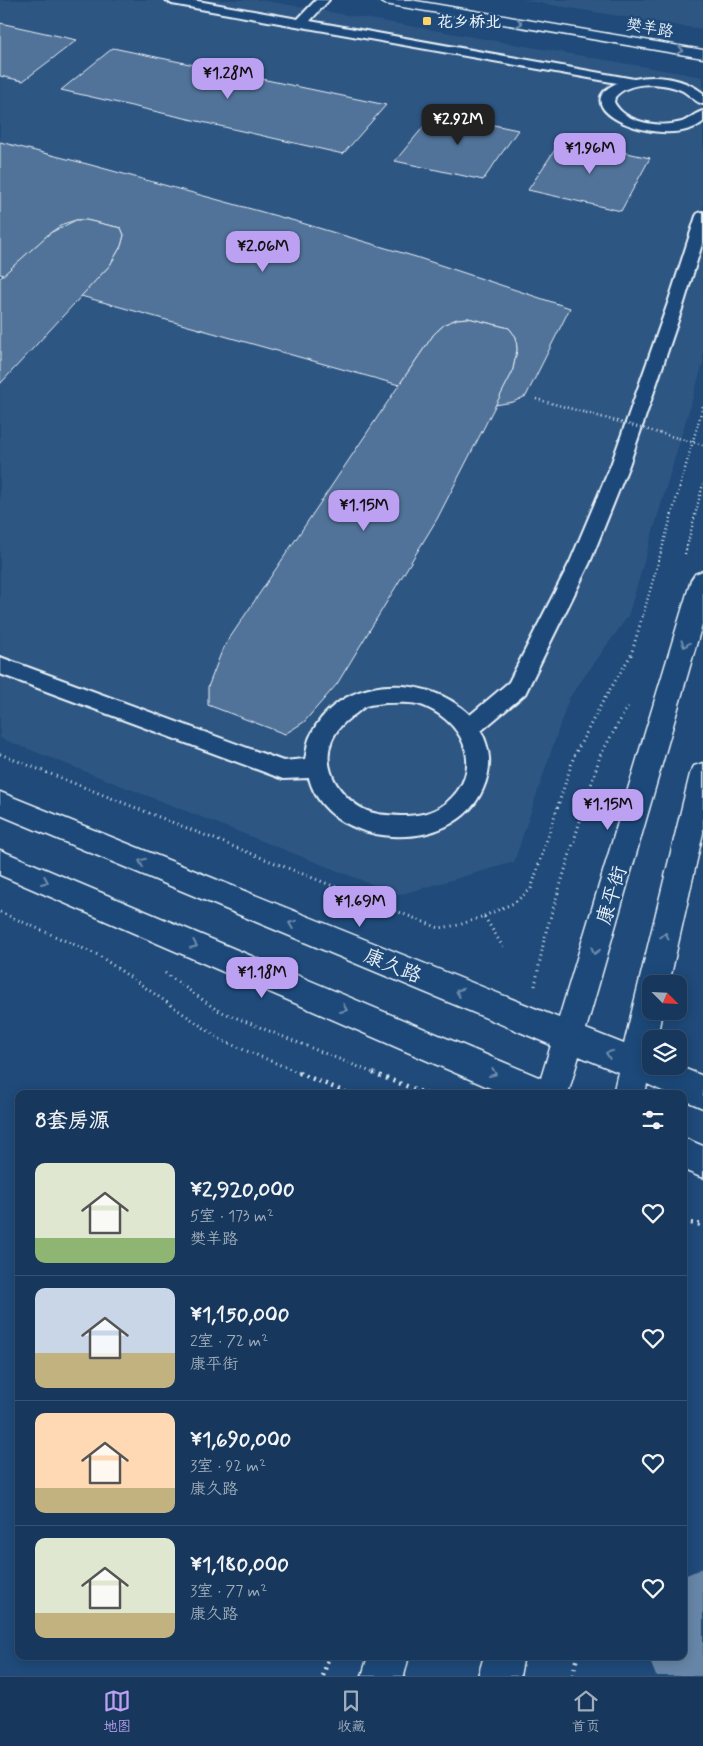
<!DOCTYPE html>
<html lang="zh">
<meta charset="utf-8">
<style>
body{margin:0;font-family:Mynerve,"LXGW WenKai TC",sans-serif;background:#244365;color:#f1f3f6;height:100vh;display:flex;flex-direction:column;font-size:19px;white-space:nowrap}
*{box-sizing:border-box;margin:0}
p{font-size:16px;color:#9eacbb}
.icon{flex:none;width:28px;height:28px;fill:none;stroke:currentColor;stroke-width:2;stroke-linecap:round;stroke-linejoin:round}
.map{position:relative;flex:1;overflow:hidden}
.panel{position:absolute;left:15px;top:1090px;width:672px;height:570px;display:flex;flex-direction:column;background:#17385c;border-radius:10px;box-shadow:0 2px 12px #0003,0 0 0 1px #365272}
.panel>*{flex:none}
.needle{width:32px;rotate:114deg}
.controls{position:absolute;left:642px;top:975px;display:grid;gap:10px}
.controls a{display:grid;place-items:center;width:45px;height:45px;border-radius:10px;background:#17385c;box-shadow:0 2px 12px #0003,0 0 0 1px #365272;font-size:25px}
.price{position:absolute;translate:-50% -42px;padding:0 11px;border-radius:10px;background:#bca0f2;color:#111;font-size:16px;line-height:32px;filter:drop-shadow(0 1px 2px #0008)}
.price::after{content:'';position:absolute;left:50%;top:30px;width:15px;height:11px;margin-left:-8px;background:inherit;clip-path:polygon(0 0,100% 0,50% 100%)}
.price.active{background:#222;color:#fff}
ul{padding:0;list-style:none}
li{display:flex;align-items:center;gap:15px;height:125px;padding:0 20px}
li+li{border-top:1px solid #365272}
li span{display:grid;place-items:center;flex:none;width:140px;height:100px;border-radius:10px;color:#555}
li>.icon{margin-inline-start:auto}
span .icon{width:60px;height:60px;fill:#fffc;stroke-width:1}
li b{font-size:21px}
h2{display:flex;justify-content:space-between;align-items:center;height:60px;padding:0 20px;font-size:21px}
.tabs{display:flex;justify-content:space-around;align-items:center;height:70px;border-top:1px solid #365272;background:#17385c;font-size:14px;color:#9eacbb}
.tabs a{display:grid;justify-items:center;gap:2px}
.tabs .active{color:#bca0f2}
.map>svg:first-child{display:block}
</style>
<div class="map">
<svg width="703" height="1676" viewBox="0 0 703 1676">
<rect width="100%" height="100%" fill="#1f4a7a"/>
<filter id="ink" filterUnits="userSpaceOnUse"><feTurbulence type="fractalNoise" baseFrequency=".02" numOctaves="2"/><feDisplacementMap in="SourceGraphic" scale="10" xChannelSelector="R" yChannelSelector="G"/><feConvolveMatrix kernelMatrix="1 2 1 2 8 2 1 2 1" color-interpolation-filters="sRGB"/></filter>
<g filter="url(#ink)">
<g fill="#2e5683">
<path d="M0,0H261L703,77V363L628,616L569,698L514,862L399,895L0,738Z"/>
<path d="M521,0H703V29L680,26Z"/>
</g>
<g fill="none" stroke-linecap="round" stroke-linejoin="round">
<path fill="#6685a7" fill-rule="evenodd" d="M703,1568V1676H656L648,1656H684V1576Z"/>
</g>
<g fill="#517399" stroke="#e8f1f8">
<path d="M0,23L77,40L23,81L0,76Z"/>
<path d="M113,48L386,105L343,154L61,90Z"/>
<path d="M435,113L518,130L483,180L395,161Z"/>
<path d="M562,139L650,158L621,211L528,190Z"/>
<path d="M0,142L91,165L295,221L416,257L570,308L526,396L513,402L495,405L512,373L517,350L516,337L509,328L468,318L457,319L445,324L434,334L399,385L81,296L110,265L121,246L124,235L121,228L86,220H76L63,224L50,233L4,275L0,274Z"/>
<path d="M76,220H86L121,228L124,235L121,246L110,265L0,384V278L50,233Z"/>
<path d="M468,318L509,328L516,337L517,350L512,373L437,519L337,684L304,722L285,734L208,705V687L223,648L399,385L434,334L445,324L457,319Z"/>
</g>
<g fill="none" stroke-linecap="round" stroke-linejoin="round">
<g stroke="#e8f1f8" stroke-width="4">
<g id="lane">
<path d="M166,0H192L298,19L316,0H329L310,21L634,79C657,74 684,78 703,93V104C695,102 690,95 683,91C665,82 629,80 615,97L614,102C625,124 661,128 682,122C690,119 695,113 703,111V122C666,152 560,109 617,83L172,4Z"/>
<path d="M703,212V241L684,303L629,465L590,562L525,694L481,731C491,751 492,768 483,789C453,858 327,849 309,778L283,779L0,674V657L283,761L305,759C307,752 307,743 310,737C337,675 425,671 470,715L509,682L570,562L611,465L668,303L696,216L698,213ZM385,703C398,703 414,701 426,707C467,725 484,772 446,803C432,814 417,816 400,816C387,815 374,815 363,809C326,788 314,744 351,717C356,714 361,709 366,706C372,704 379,704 385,703Z"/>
</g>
</g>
<g stroke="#e8f1f8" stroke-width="3">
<g id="secondary">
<path d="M378,0H410L703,50V58L385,4Z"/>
<path d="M703,571V621L586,1029L624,1044L690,774L694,766L703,763V833L669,984H651V1011H662L657,1039H651V1066H678L703,1076V1108L684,1100V1094H669L647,1084L645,1094H613L618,1072L579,1056L568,1094H504L0,875V850L541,1078L551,1045L0,815V792L559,1018L691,580L695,574Z"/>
<path d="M684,1138L703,1146V1178L684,1170Z"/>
<path d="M368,1656H409L404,1676H362Z"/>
<path d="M484,1656H524L520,1676H478Z"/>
</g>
</g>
<g stroke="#e8f1f8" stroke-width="2.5" stroke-dasharray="1 3" stroke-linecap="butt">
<path d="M685,554L703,484"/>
<path d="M643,615L703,406"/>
</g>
<g stroke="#e8f1f8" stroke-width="3" stroke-dasharray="1 4" stroke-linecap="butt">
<path d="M0,754L439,928L459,925L484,916L503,947"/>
<path d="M0,912L98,955L223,1041L302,1074"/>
<path d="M484,916L514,903L531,889L574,756L603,701L631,655L643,614"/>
<path d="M165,973L217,1010L376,1074"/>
<path d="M535,986L545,935L600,756L628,706"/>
</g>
<g stroke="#e8f1f8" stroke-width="4.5" stroke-dasharray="2 5" stroke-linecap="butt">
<path d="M299,1073L350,1094"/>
<path d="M373,1073L427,1094"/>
<path d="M684,1222L703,1225"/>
<path d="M323,1676L329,1656"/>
<path d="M573,1676L577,1656"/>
</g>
<use href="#lane" fill="#1f4a7a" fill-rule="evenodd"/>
<use href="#secondary" fill="#1f4a7a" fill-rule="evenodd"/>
<path stroke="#e8f1f8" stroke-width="2.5" stroke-dasharray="1 3" stroke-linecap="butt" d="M536,399L703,445"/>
</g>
<defs><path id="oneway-chevron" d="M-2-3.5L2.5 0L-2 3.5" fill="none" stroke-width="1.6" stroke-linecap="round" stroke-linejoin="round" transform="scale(1.25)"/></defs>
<g stroke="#6f8dac">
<use href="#oneway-chevron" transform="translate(519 23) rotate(10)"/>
<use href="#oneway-chevron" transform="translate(680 50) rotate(10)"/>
<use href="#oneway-chevron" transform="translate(685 644) rotate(106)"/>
<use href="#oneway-chevron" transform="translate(142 862) rotate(-158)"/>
<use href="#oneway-chevron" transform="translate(45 881) rotate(23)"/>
<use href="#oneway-chevron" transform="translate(292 924) rotate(-158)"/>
<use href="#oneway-chevron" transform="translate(665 936) rotate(-77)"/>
<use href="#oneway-chevron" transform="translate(194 945) rotate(23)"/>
<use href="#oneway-chevron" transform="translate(595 951) rotate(107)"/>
<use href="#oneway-chevron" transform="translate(459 992) rotate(-158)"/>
<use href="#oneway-chevron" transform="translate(344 1009) rotate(23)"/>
<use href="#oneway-chevron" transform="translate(609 1054) rotate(-158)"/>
<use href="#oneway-chevron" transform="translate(493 1073) rotate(23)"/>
</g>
</g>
<rect fill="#ffd166" stroke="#1f4a7a" stroke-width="2" x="422" y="16" width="10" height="10" rx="2.5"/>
<g text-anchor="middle" stroke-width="4.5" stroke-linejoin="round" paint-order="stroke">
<g font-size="16" font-weight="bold" fill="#e8f1f8" stroke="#1f4a7a" text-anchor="start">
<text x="437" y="27">花乡桥北</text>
</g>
<g font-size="16" fill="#e8f1f8" stroke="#1f4a7a">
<text transform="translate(650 27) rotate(10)" y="6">樊羊路</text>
</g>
<g font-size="20" fill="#e8f1f8" stroke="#1f4a7a">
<text transform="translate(611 895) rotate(-73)" y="7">康平街</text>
<text transform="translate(393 965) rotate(22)" y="7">康久路</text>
</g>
</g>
</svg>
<div class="controls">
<a><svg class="needle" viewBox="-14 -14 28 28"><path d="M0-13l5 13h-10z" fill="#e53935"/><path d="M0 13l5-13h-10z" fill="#9eacbb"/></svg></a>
<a><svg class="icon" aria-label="layers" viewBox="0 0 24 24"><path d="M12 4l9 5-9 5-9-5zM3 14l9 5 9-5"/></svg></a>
</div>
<b class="price" style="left:228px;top:100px">¥1.28M</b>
<b class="price active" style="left:458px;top:146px">¥2.92M</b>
<b class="price" style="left:590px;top:175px">¥1.96M</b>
<b class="price" style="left:263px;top:273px">¥2.06M</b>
<b class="price" style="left:364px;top:532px">¥1.15M</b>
<b class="price" style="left:608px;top:831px">¥1.15M</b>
<b class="price" style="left:360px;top:928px">¥1.69M</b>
<b class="price" style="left:262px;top:999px">¥1.18M</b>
<section class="panel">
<h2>8套房源<svg class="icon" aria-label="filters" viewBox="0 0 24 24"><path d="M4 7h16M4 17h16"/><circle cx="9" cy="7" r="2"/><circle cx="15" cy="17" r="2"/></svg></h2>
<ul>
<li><span style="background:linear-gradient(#dfe7d0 75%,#8fb573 0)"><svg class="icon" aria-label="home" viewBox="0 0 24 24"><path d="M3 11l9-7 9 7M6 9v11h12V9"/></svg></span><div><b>¥2,920,000</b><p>5室 · 173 m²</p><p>樊羊路</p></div><svg class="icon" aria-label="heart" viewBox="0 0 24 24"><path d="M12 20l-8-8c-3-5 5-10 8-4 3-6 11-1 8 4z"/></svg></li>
<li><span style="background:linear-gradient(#c9d6e8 65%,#c2b280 0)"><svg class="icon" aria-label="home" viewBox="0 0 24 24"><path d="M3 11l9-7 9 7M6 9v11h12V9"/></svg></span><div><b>¥1,150,000</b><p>2室 · 72 m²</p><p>康平街</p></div><svg class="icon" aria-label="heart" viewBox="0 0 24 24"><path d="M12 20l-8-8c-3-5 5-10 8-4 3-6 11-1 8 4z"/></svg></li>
<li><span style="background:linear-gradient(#ffd9b3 75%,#c2b280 0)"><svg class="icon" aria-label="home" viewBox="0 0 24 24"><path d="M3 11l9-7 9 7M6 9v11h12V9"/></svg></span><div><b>¥1,690,000</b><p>3室 · 92 m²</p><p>康久路</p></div><svg class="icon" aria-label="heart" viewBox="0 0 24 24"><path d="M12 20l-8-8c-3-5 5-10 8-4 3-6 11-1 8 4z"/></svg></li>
<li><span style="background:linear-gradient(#dfe7d0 75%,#c2b280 0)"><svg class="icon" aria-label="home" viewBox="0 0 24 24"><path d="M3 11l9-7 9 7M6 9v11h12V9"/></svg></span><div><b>¥1,180,000</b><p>3室 · 77 m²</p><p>康久路</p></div><svg class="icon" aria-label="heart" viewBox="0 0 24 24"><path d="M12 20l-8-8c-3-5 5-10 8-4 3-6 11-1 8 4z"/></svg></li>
</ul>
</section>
</div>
<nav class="tabs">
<a class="active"><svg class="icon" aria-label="map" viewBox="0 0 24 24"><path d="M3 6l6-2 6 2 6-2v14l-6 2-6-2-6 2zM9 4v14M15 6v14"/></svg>地图</a>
<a><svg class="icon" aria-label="saved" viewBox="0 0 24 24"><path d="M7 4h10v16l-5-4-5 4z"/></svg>收藏</a>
<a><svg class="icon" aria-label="home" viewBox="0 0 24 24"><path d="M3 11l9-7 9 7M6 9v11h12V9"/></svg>首页</a>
</nav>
